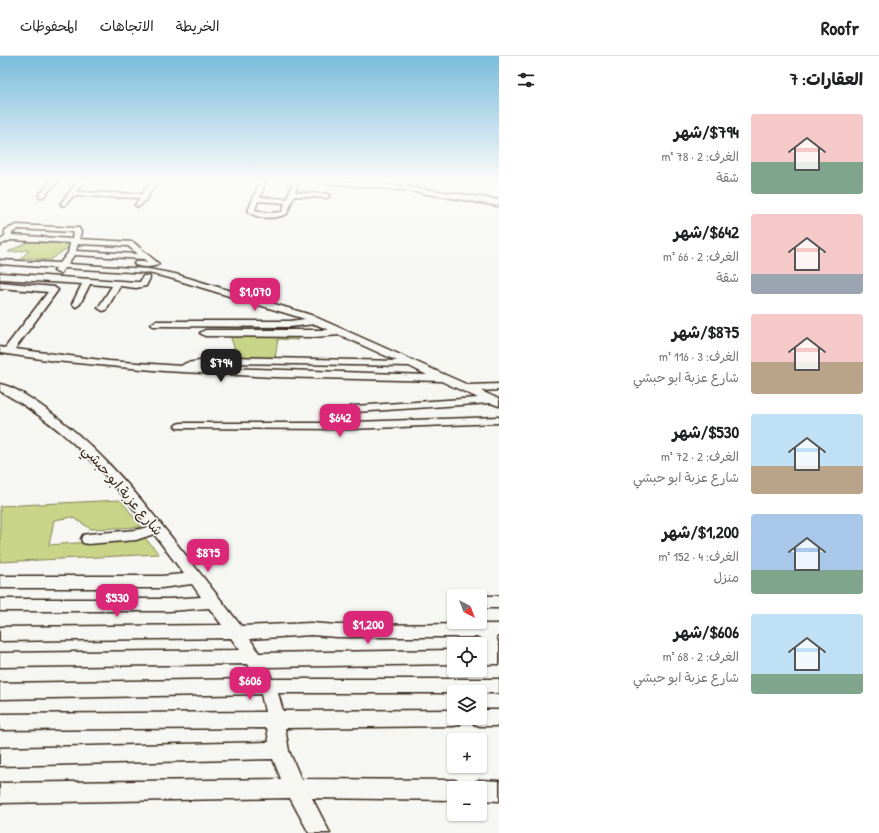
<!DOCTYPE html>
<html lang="ar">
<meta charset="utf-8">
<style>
body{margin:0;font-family:"Patrick Hand","Playpen Sans Arabic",sans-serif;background:#f2f2f2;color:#202124;direction:rtl;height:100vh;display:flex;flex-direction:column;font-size:15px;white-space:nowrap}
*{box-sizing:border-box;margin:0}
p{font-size:13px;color:#757577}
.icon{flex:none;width:22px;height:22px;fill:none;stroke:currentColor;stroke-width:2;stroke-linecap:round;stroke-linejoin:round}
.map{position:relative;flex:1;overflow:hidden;direction:ltr}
.panel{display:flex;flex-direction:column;background:#fff;width:380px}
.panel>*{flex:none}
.needle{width:26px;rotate:138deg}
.buttons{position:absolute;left:447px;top:533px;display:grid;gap:8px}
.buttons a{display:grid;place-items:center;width:40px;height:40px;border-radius:4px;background:#fff;box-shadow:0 1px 3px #0004;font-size:20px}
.price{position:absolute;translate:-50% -34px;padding:0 9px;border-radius:8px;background:#db2777;color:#fff;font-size:13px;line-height:26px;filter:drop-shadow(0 1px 2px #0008)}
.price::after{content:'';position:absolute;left:50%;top:24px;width:12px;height:9px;margin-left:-6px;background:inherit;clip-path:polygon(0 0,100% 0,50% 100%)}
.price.active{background:#222;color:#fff}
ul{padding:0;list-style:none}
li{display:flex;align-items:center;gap:12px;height:100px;padding:0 16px}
li span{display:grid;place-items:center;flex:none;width:112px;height:80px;border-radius:4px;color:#555}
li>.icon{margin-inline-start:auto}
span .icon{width:48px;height:48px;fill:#fffc;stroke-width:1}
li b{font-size:17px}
h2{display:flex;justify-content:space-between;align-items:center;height:48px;padding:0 16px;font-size:17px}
header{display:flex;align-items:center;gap:24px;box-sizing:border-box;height:56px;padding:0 20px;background:#fff;border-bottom:1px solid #e0e0e0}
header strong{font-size:19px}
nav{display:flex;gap:22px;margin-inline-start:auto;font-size:14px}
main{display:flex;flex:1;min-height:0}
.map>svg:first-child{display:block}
</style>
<header>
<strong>Roofr</strong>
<nav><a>الخريطة</a><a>الاتجاهات</a><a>المحفوظات</a></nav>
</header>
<main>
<section class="panel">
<h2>العقارات: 7<svg class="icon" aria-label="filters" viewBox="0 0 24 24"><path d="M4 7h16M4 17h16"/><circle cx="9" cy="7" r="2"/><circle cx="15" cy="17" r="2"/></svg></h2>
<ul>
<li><span style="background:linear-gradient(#f6c9c9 60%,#7fa58c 0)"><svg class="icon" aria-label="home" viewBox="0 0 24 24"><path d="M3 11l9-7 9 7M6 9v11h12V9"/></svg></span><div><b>$794/شهر</b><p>الغرف: 2 · 78 m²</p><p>شقة</p></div></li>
<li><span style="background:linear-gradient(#f6c9c9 75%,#9aa5b1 0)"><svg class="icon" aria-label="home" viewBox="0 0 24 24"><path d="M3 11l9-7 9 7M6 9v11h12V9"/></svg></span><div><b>$642/شهر</b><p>الغرف: 2 · 66 m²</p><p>شقة</p></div></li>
<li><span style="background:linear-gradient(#f6c9c9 60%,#b9a48a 0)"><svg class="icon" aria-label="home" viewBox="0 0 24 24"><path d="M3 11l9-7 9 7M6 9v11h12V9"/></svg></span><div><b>$875/شهر</b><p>الغرف: 3 · 116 m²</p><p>شارع عزبة ابو حبشي</p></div></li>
<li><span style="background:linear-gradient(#bfe0f5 65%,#b9a48a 0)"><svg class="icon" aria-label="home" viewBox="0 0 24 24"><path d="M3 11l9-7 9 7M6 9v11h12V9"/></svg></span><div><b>$530/شهر</b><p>الغرف: 2 · 72 m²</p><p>شارع عزبة ابو حبشي</p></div></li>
<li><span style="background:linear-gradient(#a9c7e8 70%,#7fa58c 0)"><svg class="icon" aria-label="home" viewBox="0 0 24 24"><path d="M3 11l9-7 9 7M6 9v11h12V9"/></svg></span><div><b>$1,200/شهر</b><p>الغرف: 4 · 152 m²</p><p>منزل</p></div></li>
<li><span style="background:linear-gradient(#bfe0f5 75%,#7fa58c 0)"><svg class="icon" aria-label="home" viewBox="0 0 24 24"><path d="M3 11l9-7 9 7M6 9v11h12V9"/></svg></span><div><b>$606/شهر</b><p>الغرف: 2 · 68 m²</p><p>شارع عزبة ابو حبشي</p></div></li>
</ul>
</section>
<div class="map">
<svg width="499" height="777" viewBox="0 0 499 777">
<rect width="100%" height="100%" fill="#f6f6f2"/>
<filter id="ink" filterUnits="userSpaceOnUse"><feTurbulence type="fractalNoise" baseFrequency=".025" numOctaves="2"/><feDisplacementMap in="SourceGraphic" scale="8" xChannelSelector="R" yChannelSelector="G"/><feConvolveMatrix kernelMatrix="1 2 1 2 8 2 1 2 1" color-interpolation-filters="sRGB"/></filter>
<g filter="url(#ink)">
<g fill="#c8d588" stroke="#828053">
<path d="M30,185L77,186L50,204L21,202L30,194C22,194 16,197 8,196Z"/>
<path d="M230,279H295L298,284L278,283L275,302L237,300Z"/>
<path d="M121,444L141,471L91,473L72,461L54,464L49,489L145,482L159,498L0,506V450Z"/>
</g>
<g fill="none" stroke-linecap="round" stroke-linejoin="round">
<g stroke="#3b2a1e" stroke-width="3">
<g id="minor">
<path d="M51,125H58L43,141H39V139Z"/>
<path d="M78,125H84L76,136L142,138L150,127L149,125H155L156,127C151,135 146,147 138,151L135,149L140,142L73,140L65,149H61V147Z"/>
<path d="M260,125H266L260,141L287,143L293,125H299L295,136L327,138L330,140L327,142L294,140L287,158C276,163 257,164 248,155ZM258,145L285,147L282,156L268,157L255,154Z"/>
<path d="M17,169L76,172H79L81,176L79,183L133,186L159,208C154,212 139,212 134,208L135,206H147L144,203L74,199L68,208L148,213L175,218L311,259L468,329L499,328V334L481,335L499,343V350L491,347L356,356L354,359L355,366L499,361V367L350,373L177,372L175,370L177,368L181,367H344C342,356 344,352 354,350L478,342L441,325L274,321L164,315L55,305L0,297V291L5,292L48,236L0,232V226L54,231L58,234L15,293L109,305L181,310L186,307L228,301L397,305L340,279L314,281L205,280L200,277L205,274H329L315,268L290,271L153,270L151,268L156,265H290L305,263L170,222L148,217L64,212L61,217H58L54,215L56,212L0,208V204L60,207L68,197L70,187L11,184L0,189V184L5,181V174ZM18,173L73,176L72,183L12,179V177ZM78,188L128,190L138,198L76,195ZM228,307L409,310L427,319L199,311Z"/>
<path d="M0,217L136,226H140L143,220H149L150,222L146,230L136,232L120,230L106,254L103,255L98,252L112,230L90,228L80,248L76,251L72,248L82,228L0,223Z"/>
<path d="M0,328C15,331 30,342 43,351C92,385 131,430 168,477C193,508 217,539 241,570L311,567L337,569L499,568V580H496L499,590V608H480V594H484L480,581H337L311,579L250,583L259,597L454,594V608L266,611L272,623H499V637H480V636H454V637H278L283,655L454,654V662H463L460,668L454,670L285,672L289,695L301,723L454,724L461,727L463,732H454V744L312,742L330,777H309L290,742L0,747V727L281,723L273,703L0,710V692L269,686L267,672L0,674V658L265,656L261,638L0,643V627L255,623L248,608L0,611V597L240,594L231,582L0,585V571L222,569L209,552L169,555H0V543H169L201,541L192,528L161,532H0V520H161L184,518L154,478L136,484L88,488L83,487L81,483L83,479L88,478L136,474L148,471C104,414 64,370 0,335Z"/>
<rect x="480" y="540" width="19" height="12"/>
<path d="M480,654H499V670H480L474,668L471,662H480Z"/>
<path d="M480,724L499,725V745L480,744V732H471L473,727Z"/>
</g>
</g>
<g stroke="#3b2a1e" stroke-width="3">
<path id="major" d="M321,125C381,125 440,135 499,144V150L410,135L325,127Z"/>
</g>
<use href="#minor" fill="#f6f6f2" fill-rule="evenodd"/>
<use href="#major" fill="#f6f6f2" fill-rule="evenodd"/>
</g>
</g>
<linearGradient id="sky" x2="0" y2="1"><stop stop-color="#7abcdd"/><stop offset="0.53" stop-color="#fbfbf9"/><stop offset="1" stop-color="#fbfbf9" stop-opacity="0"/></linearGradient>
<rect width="499" height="234" fill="url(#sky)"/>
<g text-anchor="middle" stroke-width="3.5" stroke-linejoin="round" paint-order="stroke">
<g font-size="14" fill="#3b2a1e" stroke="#f6f6f2">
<text transform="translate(123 434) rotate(49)" y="5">شارع عزبة ابو حبشي</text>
</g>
</g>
</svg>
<div class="buttons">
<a><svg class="needle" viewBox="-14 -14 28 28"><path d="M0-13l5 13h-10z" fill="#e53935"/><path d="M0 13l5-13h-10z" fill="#757577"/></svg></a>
<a><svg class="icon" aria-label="locate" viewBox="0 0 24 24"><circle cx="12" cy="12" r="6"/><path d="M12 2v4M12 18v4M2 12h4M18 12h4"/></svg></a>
<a><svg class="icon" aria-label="layers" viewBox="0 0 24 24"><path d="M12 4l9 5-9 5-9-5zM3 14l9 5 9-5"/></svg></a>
<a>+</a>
<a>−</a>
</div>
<b class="price" style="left:255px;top:256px">$1,070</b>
<b class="price active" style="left:221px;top:327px">$794</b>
<b class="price" style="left:340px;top:382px">$642</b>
<b class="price" style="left:208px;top:517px">$875</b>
<b class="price" style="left:117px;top:562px">$530</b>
<b class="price" style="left:368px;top:589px">$1,200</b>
<b class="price" style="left:250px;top:645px">$606</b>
</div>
</main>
